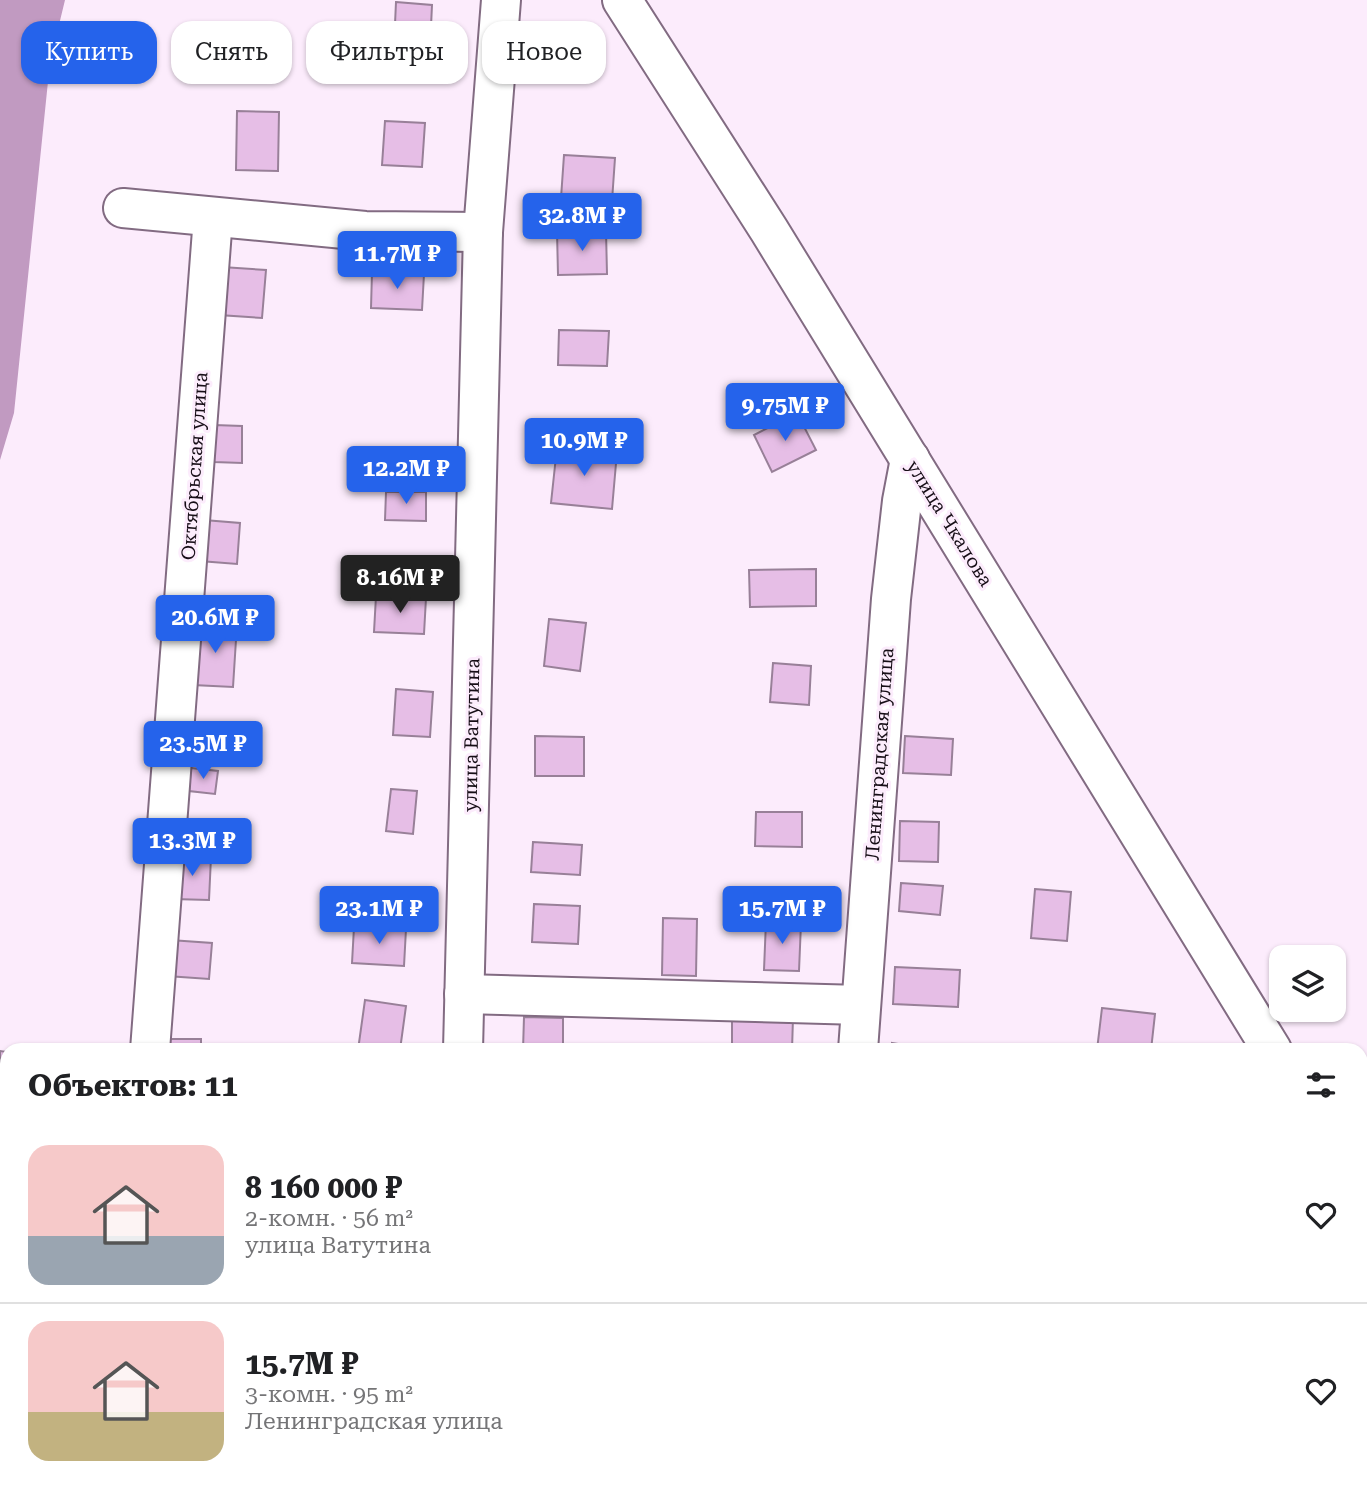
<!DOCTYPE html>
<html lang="ru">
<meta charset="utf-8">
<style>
body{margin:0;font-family:"Roboto Serif",serif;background:#f2f2f2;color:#202124;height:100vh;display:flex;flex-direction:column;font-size:26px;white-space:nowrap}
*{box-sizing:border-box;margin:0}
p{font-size:23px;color:#757577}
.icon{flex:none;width:38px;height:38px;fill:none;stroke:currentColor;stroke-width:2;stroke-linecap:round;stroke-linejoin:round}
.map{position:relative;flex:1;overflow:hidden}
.drawer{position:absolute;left:0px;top:1043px;width:1368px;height:448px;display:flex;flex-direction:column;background:#fff;border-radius:21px 21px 0 0;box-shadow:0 2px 5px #0004}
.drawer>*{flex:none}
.guide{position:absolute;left:21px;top:21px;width:700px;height:63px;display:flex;gap:14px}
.fabs{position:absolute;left:1269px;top:945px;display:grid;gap:14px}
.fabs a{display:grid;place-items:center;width:77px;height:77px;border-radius:14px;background:#fff;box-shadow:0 2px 5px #0004;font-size:35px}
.price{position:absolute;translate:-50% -60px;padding:0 16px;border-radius:7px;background:#2563eb;color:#fff;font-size:23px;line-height:46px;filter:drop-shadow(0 2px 4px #0008)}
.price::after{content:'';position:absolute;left:50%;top:42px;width:21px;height:16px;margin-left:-10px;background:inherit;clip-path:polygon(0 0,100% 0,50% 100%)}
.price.selected{background:#222;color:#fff}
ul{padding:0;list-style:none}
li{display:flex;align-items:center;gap:21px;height:175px;padding:0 28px}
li+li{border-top:2px solid #e0e0e0}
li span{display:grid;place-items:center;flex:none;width:196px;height:140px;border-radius:21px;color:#555}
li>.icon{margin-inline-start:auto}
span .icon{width:84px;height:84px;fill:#fffc;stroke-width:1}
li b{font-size:30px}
h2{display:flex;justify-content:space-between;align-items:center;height:84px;padding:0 28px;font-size:30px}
.tag{padding:0 24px;border-radius:21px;background:#fff;box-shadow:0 2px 5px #0004;font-size:24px;line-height:63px}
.tag.selected{background:#2563eb;color:#fff}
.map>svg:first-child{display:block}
</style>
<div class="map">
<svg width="1367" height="1491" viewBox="0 0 1367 1491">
<rect width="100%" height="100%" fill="#fcecfc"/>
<path fill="#c19ac1" d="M0,0H65L50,62L14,413L0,460Z"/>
<g fill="#e6bee6" stroke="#988098" stroke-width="2">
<path d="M396,2L432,5L430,48L394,46Z"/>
<path d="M237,111L279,112L278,171L236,170Z"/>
<path d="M385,121L425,123L422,167L382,165Z"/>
<path d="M564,155L615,158L612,201L561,198Z"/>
<path d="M557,231H606L607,274L558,275Z"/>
<path d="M222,267L266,270L262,318L219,315Z"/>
<path d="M372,272L424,274L422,310L371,308Z"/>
<path d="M559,330L609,331L607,366L558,365Z"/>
<path d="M797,413L816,450L772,472L754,435Z"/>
<path d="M214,425L242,426V463L214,462Z"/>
<path d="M557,447L617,452L612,509L551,503Z"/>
<path d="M386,492H426V521L385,520Z"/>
<path d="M204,520L240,523L237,564L200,561Z"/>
<path d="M816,569V606L750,607L749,570Z"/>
<path d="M376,596L426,598L424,634L374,632Z"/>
<path d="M549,619L586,623L580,671L544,666Z"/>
<path d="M197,622L237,624L233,687L193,685Z"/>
<path d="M773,663L811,666L809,705L770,702Z"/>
<path d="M396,689L433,692L430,737L393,735Z"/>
<path d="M535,736L584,737V776H535Z"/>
<path d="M905,736L953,739L951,775L903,773Z"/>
<path d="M191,768L218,771L215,794L189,791Z"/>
<path d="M391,789L417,791L413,834L386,831Z"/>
<path d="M756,812H802V847L755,846Z"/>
<path d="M900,821L939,822L938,862L899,861Z"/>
<path d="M533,842L582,845L580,875L531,872Z"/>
<path d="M176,856L211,857L209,900L173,899Z"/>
<path d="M901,883L943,886L940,915L899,911Z"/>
<path d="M1035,889L1071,892L1067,941L1031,938Z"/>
<path d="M534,904L580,906L578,944L532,942Z"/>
<path d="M663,918L697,919L696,976L662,975Z"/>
<path d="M766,921L801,923L799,971L764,970Z"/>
<path d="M354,927L406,929L404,966L352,963Z"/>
<path d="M170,940L212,943L209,979L167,976Z"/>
<path d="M895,967L960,970L958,1007L893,1004Z"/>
<path d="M365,1000L406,1006L400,1050H358Z"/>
<path d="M1102,1008L1155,1014L1151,1050H1097Z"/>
<path d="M732,1016L793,1018L792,1050H732Z"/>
<path d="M524,1017L563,1018V1050H523Z"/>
<rect x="164" y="1039" width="37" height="11"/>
<path d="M892,1043L935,1050H891Z"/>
<path d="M0,1051L7,1052V1090L0,1089Z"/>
<rect x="503" y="1484" width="46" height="7"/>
<rect x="858" y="1484" width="65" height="7"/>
<path d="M718,1488L770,1489V1491H718Z"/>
</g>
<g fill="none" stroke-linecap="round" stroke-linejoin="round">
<g stroke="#826b82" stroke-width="42">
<g id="minor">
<path d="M622,0L769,230L1272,1050"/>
<path d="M123,208L365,231L483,232"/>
<path d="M464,994L861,1005"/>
<path d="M150,1050L213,217"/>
<path d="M463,1050L483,232L501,0"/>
<path d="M858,1050L891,599L902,501L910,459"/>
<path d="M1362,1190L1367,1198"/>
<path d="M835,1484L836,1491"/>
<path d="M119,1491V1484"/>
<path d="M458,1491V1484"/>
</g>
</g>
<use href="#minor" stroke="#fff" stroke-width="38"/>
</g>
<g text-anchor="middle" stroke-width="6" stroke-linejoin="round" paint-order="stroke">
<g font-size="19" fill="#160d16" stroke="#fcecfc">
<text transform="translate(194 466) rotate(-86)" y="7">Октябрьская улица</text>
<text transform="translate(950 523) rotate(58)" y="7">улица Чкалова</text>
<text transform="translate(471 735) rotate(-89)" y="7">улица Ватутина</text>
<text transform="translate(879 754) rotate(-86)" y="7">Ленинградская улица</text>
</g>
</g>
</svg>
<div class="fabs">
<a><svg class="icon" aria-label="layers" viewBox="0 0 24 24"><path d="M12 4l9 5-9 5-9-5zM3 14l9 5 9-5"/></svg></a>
</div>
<b class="price" style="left:582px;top:253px">32.8M ₽</b>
<b class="price" style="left:397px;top:291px">11.7M ₽</b>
<b class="price" style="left:785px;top:443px">9.75M ₽</b>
<b class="price" style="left:584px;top:478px">10.9M ₽</b>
<b class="price" style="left:406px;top:506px">12.2M ₽</b>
<b class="price selected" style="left:400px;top:615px">8.16M ₽</b>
<b class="price" style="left:215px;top:655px">20.6M ₽</b>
<b class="price" style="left:203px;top:781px">23.5M ₽</b>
<b class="price" style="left:192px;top:878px">13.3M ₽</b>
<b class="price" style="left:379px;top:946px">23.1M ₽</b>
<b class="price" style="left:782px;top:946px">15.7M ₽</b>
<div class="guide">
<a class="tag selected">Купить</a>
<a class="tag">Снять</a>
<a class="tag">Фильтры</a>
<a class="tag">Новое</a>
</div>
<section class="drawer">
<h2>Объектов: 11<svg class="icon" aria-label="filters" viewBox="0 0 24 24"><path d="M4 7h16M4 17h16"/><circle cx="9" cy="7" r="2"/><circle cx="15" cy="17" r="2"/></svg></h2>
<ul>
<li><span style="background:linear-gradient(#f6c9c9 65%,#9aa5b1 0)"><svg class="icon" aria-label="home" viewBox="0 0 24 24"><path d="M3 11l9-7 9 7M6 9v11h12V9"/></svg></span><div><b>8 160 000 ₽</b><p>2-комн. · 56 m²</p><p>улица Ватутина</p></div><svg class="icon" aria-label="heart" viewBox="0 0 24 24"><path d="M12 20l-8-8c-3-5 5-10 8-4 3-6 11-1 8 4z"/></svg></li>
<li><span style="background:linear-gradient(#f6c9c9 65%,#c2b280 0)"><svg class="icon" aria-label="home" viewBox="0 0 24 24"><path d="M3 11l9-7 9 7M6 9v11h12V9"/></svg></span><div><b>15.7M ₽</b><p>3-комн. · 95 m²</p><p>Ленинградская улица</p></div><svg class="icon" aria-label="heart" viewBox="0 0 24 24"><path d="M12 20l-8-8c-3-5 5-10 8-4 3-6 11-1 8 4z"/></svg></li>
</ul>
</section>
</div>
